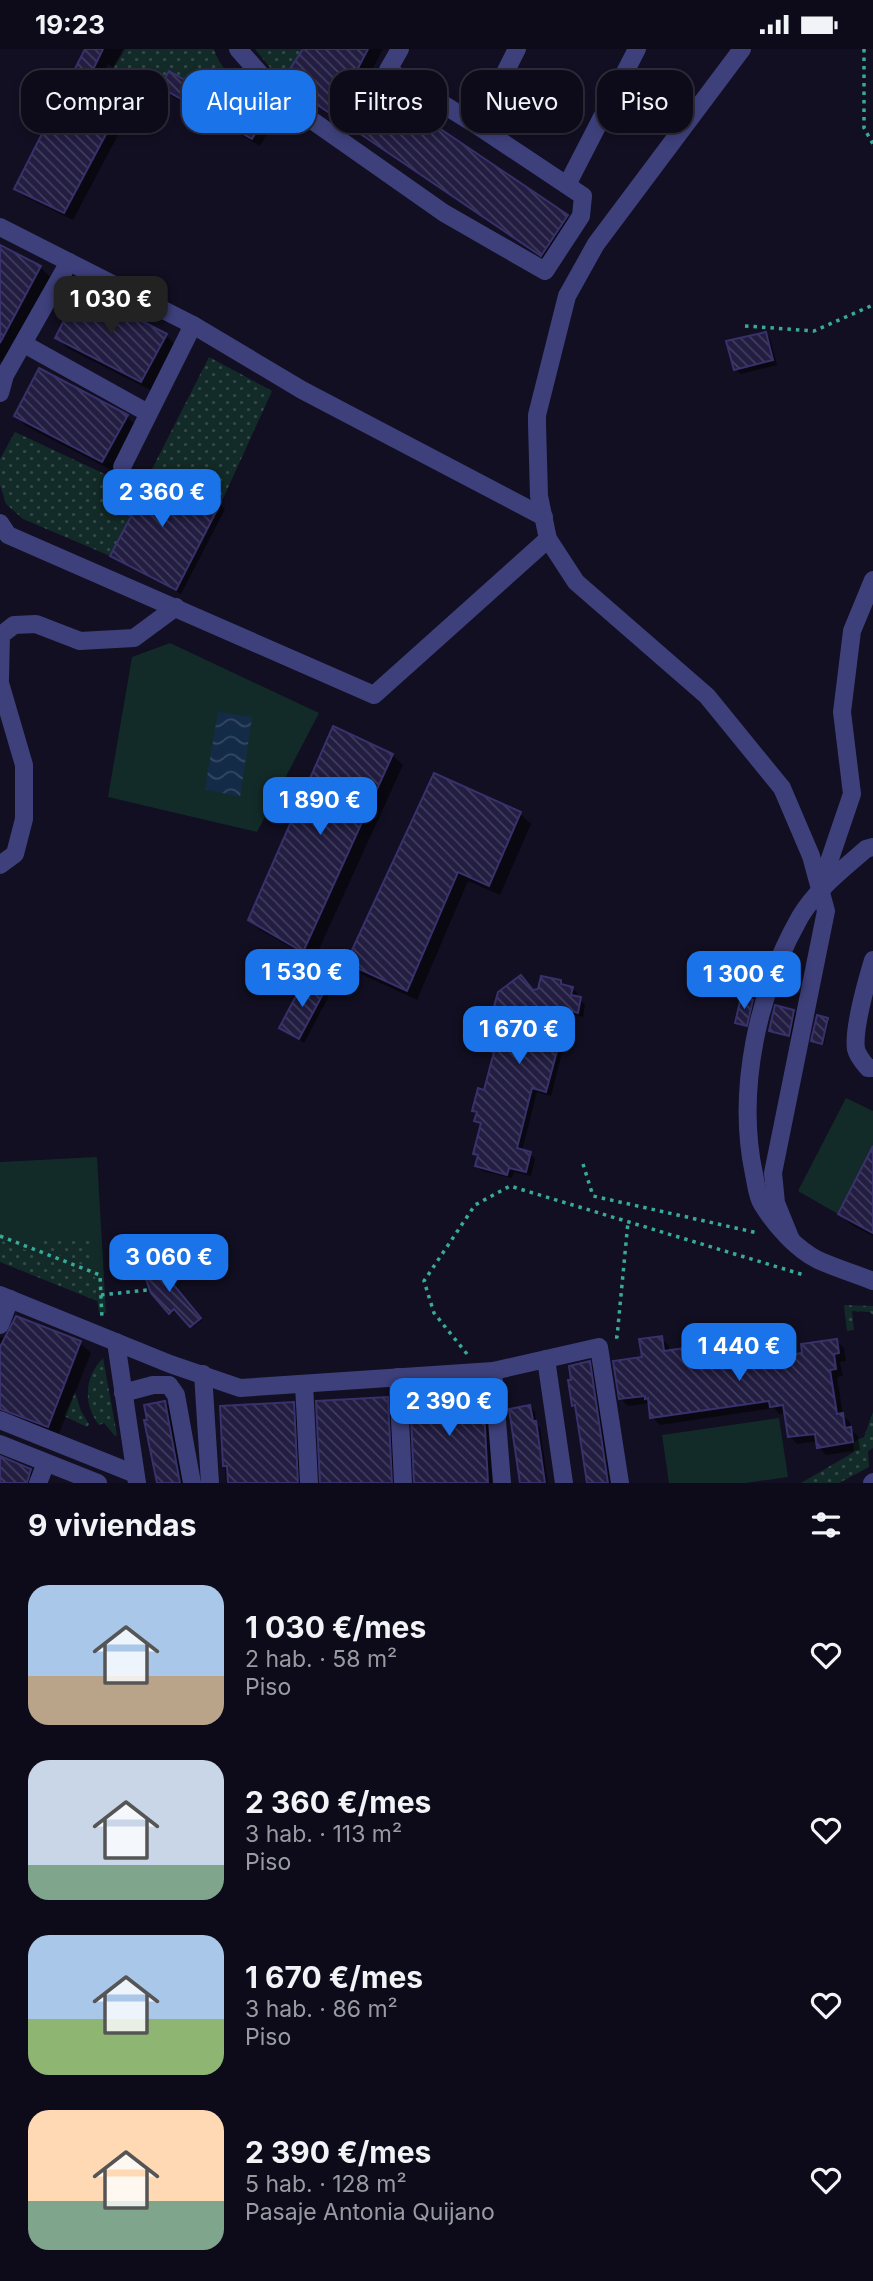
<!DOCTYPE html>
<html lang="es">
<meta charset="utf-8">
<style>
body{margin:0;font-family:Inter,sans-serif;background:#161422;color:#f1f3f6;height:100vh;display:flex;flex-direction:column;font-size:26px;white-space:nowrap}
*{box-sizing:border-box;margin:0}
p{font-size:23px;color:#9a9ba2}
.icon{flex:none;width:38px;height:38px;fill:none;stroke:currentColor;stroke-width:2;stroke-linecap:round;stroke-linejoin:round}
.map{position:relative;height:1434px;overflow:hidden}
.details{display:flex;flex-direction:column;background:#0d0b19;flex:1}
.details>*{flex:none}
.banner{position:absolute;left:21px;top:21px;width:831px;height:63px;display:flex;gap:14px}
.price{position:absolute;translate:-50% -60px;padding:0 16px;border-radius:14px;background:#1a73e8;color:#fff;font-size:23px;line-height:46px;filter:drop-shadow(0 2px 4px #0008)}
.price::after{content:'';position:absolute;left:50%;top:42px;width:21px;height:16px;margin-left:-10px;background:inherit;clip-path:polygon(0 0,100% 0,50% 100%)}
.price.active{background:#222;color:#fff}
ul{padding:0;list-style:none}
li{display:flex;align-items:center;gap:21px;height:175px;padding:0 28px}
li span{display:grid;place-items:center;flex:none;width:196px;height:140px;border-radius:21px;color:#555}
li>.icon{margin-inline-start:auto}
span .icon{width:84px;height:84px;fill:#fffc;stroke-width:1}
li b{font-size:30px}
h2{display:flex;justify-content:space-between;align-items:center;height:84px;padding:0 28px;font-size:30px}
.pill{padding:0 24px;border-radius:21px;background:#0d0b19;box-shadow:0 4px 10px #0003,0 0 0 2px #2d2b38;font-size:24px;line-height:63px}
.pill.active{background:#1a73e8;color:#fff}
.status{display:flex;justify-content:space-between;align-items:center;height:49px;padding:0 35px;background:#0d0b19;direction:ltr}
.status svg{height:19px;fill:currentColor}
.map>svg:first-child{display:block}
</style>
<div class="status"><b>19:23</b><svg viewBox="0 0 49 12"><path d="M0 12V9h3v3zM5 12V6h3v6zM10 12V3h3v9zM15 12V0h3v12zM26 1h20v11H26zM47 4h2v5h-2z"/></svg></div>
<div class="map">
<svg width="873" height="1434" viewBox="0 0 873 1434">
<defs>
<pattern id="garden-dots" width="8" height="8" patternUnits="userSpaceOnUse" patternTransform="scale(1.75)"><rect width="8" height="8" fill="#132b28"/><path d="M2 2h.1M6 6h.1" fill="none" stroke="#344948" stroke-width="1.8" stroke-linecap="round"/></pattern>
<pattern id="water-waves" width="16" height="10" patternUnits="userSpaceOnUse" patternTransform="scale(1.75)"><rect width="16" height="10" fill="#142b47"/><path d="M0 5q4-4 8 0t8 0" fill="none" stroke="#354962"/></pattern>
<pattern id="building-back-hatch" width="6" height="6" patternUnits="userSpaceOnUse" patternTransform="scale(1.75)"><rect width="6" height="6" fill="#221d41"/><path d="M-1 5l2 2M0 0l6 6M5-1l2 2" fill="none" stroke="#413d5d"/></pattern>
</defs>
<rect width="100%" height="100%" fill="#110f21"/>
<g fill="#132b28">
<path d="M170,594L319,664L257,783L108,748L132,608Z"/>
<path d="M846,1049L873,1062V1097L838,1165L798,1142Z"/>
<path d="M97,1108L106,1264H99L94,1228L0,1191V1113Z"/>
<path d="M779,1369L788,1428L745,1434H669L662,1386Z"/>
</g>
<g fill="url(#garden-dots)">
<path d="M125,0H214C221,25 248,41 268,55L261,74L169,23L141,71L70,31L79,13L109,27Z"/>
<path d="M255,0H303L281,32Z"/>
<path d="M209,308L272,342L221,454L184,434L174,452L144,436Z"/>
<path d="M15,383L111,428L104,442L136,458L110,507L23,470L6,455L0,436V410Z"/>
<path d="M91,1188L93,1220L34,1196L37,1192Z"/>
<path d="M0,1191L95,1228L97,1252L0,1213Z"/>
<path d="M844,1256L873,1257V1266L870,1263L852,1262L854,1281L847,1282Z"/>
<path d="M103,1309L117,1386L115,1387L104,1374L99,1376C83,1355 84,1328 103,1309Z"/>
<path d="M75,1343L81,1362L89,1375L87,1378L64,1367Z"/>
<path d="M873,1363V1399L868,1402L869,1418L839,1434H801L854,1403L853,1393L864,1388Z"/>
</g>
<path fill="url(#water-waves)" d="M218,663L252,668L240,748L205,740Z"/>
<g fill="#0007">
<path d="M88,0H123L113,18L108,15L93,46L119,61L127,69L73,171L25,148L17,140Z"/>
<path d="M305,0H383L366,32L567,167L577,177L552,215L294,42L284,32Z"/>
<path d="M162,38L260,75L268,83L260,97L170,46Z"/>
<path d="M0,198L40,218L50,228L4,315L0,312Z"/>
<path d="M765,284L770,289L777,316L741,325L736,321L728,293Z"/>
<path d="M166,286L176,297L152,342L67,299L57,288Z"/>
<path d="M16,367H126L137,377L113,422L26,377Z"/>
<path d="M185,437L220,455L225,460L181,545L117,512L112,507L137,460L106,441L175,455Z"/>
<path d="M392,706L403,716L314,911L260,881L250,871Z"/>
<path d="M435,727L520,765L531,775L500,846L468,832L417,951L359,924L348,914Z"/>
<path d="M306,932L329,947L304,994L281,979Z"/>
<path d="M560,932L566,938L572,939L577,944L576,949L585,955L583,968L572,965L551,1047L537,1043L522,1102L531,1105L535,1110L531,1127L514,1123L512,1129L482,1122L477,1117L479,1109L474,1104L482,1077L476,1071L478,1065L474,1062L486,1043L495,1006L491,1001L496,981L491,976L533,942Z"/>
<path d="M752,953L754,955L748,978L739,975L737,973Z"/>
<path d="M794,962L796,964L791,988L771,982Z"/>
<path d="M827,970L829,972L824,996L815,993L813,991Z"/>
<path d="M873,1101V1187L850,1175L840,1164Z"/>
<path d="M154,1214L202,1271L193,1278L177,1261L172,1265L152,1243Z"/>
<path d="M9,1286L80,1294L91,1304L58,1387L0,1364V1289Z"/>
<path d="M661,1289L669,1297V1303L760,1290L767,1298L769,1311L804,1306L836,1292L844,1299L846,1312L840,1313L843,1327L837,1328L843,1366L850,1373L851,1381L858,1387L860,1401L826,1406L819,1398L818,1392L797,1395L790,1388L786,1364L779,1365L774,1359L660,1376L652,1368L650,1354L628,1357L620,1349L644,1309Z"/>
<path d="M589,1314L594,1319L611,1434H588L578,1360L574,1356Z"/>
<path d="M482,1344L489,1351L494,1434H415Z"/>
<path d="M387,1350L397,1360L401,1434H322Z"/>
<path d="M165,1353L170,1358L184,1434H158Z"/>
<path d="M293,1355L303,1365L307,1434H226L222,1359Z"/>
<path d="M530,1358L535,1363L536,1375L540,1379L548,1434H522Z"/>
<path d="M0,1409L30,1421L41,1432L40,1434H0Z"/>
</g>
<g fill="url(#building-back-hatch)" stroke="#38316b" stroke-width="2">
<path d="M85,0H103L84,39L120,59L64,164L14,140Z"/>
<path d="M303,0H368L356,23L568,166L541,207L282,32Z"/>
<path d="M169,22L261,74L252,90L160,38Z"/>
<path d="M0,196L41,217L0,294Z"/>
<path d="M80,240L167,285L141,333L55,289Z"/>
<path d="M766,283L773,311L734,321L726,292Z"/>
<path d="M39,319L128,366L102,413L14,367Z"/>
<path d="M113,424L118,428H127L174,452L184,434L221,453L176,541L110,507L136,458L104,442Z"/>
<path d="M333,677L393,705L303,903L248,871Z"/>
<path d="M434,724L521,763L489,837L458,823L407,942L346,914Z"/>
<path d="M521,926L533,941L538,940L541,927L561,931V935L573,938L571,946L581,948L578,964L568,961L546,1043L532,1039L517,1099L531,1103L526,1123L509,1119L507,1126L475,1117L478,1106L473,1105L481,1074L474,1072L477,1063L472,1062L478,1039L484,1041L494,1003L489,1002L495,978L489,976L498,943Z"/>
<path d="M305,930L325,941L299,990L279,979Z"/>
<path d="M741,948L753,951L747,977L735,974Z"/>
<path d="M775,956L794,961L789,987L769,982Z"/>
<path d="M817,966L828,969L822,995L811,992Z"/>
<path d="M873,1097V1184L838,1165Z"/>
<path d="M154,1212L201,1269L190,1278L174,1260L169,1265L151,1244L142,1219Z"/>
<path d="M16,1267L81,1292L48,1378L0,1360V1298Z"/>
<path d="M662,1287L664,1302L760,1288L763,1310L802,1304L801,1295L837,1290L839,1304L834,1305L836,1320L830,1321L837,1365L843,1364L845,1379L851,1378L853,1393L817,1399L815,1385L788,1388L783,1356L770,1358L769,1352L650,1369L648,1349L645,1350V1347L619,1350L613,1312L642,1308L639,1290Z"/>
<path d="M590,1312L605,1414L608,1434H587L575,1356L572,1357L568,1331H571L569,1317Z"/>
<path d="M483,1342L488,1434H414L410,1346Z"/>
<path d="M388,1348L392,1434H320L316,1352Z"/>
<path d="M165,1352L180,1434H157L144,1371H147L144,1356Z"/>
<path d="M294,1353L298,1434H228L227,1417H223L220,1357Z"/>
<path d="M530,1356L533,1372H536L545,1434H520L509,1360Z"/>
<path d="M0,1407L31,1420L27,1434H0Z"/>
</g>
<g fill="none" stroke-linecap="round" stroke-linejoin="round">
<g stroke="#38aa9b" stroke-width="3.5" stroke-dasharray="3.5 5" stroke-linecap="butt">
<path d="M864,0V79L873,95"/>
<path d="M745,277L814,282L873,256"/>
<path d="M583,1115L593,1147L758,1184"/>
<path d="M0,1187L100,1226L102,1270"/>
<path d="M101,1246L147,1241"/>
<path d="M615,1288H617L628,1173"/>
<path d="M467,1305L434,1264L424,1232L475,1156L510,1137L804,1226"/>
</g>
<g stroke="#3e407c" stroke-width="18">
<path d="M238,0L283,51L444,164L545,222L581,167L583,147L478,77L388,21L400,0"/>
<path d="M742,0L596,195L567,247L537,366V375L539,447L548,490L576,533L707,647L782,739L811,807L826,862L773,1124L776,1154L791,1191"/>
<path d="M478,77L517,0"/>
<path d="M567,136L637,0"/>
<path d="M0,178L193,276L302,341L544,468"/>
<path d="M24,295L148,364"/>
<path d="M0,344L5,326L69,213"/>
<path d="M122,418L193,276"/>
<path d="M0,474L8,486L374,646L548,490"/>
<path d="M0,630L1,586L14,576L36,575L80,592L134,589L176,558"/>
<path d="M0,634L24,716V770L15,805L0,816"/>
<path d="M873,798L866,800C842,821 817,840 800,868C758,942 736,1041 754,1125C756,1134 757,1147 762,1155C775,1176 796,1200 818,1211C836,1219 855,1225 873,1232"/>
<path d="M820,839L852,745L842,663L852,582L873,531"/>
<path d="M873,911C867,931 853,981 856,1000C858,1008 863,1013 868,1019H873"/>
<path d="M0,1246L170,1315L240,1339L493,1322L599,1298L620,1434"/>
<path d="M0,1276L10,1250"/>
<path d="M116,1293L137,1434"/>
<path d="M546,1310L564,1434"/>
<path d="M493,1322L502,1434"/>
<path d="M203,1325L210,1434"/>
<path d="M398,1328L403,1434"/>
<path d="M304,1335L309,1434"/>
<path d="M123,1344L153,1336H169L176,1346L192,1434"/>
<path d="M0,1371L135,1425"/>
<path d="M0,1395L98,1434"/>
<path d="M38,1434L46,1414"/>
<path d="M872,1434L873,1433"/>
</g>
</g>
</svg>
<b class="price active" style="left:111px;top:287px">1 030 €</b>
<b class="price" style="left:162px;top:480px">2 360 €</b>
<b class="price" style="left:320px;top:788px">1 890 €</b>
<b class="price" style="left:302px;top:960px">1 530 €</b>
<b class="price" style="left:744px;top:962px">1 300 €</b>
<b class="price" style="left:519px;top:1017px">1 670 €</b>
<b class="price" style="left:169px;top:1245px">3 060 €</b>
<b class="price" style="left:739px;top:1334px">1 440 €</b>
<b class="price" style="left:449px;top:1389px">2 390 €</b>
<div class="banner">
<a class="pill">Comprar</a>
<a class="pill active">Alquilar</a>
<a class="pill">Filtros</a>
<a class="pill">Nuevo</a>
<a class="pill">Piso</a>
</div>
</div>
<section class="details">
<h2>9 viviendas<svg class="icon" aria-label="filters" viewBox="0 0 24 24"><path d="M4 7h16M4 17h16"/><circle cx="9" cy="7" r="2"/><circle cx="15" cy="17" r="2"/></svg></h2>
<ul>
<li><span style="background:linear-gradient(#a9c7e8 65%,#b9a48a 0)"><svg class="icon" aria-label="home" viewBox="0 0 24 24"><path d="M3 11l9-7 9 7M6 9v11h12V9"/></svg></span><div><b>1 030 €/mes</b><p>2 hab. · 58 m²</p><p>Piso</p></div><svg class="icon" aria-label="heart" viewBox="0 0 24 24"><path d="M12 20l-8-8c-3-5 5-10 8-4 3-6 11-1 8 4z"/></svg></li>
<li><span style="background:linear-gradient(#c9d6e8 75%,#7fa58c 0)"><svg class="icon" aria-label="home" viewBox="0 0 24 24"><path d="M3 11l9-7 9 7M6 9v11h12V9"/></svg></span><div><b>2 360 €/mes</b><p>3 hab. · 113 m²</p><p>Piso</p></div><svg class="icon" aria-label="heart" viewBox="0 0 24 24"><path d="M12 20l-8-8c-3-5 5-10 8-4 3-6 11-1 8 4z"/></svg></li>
<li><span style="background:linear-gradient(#a9c7e8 60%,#8fb573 0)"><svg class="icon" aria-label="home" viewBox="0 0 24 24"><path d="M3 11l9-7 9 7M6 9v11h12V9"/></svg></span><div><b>1 670 €/mes</b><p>3 hab. · 86 m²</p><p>Piso</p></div><svg class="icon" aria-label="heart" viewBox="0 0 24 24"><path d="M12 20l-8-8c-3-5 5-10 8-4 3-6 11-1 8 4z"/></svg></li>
<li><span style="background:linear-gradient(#ffd9b3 65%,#7fa58c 0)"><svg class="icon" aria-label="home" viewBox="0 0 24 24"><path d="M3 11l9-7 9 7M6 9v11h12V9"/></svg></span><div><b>2 390 €/mes</b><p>5 hab. · 128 m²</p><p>Pasaje Antonia Quijano</p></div><svg class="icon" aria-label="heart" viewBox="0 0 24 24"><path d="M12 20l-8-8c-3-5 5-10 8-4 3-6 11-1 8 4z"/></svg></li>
</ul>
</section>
